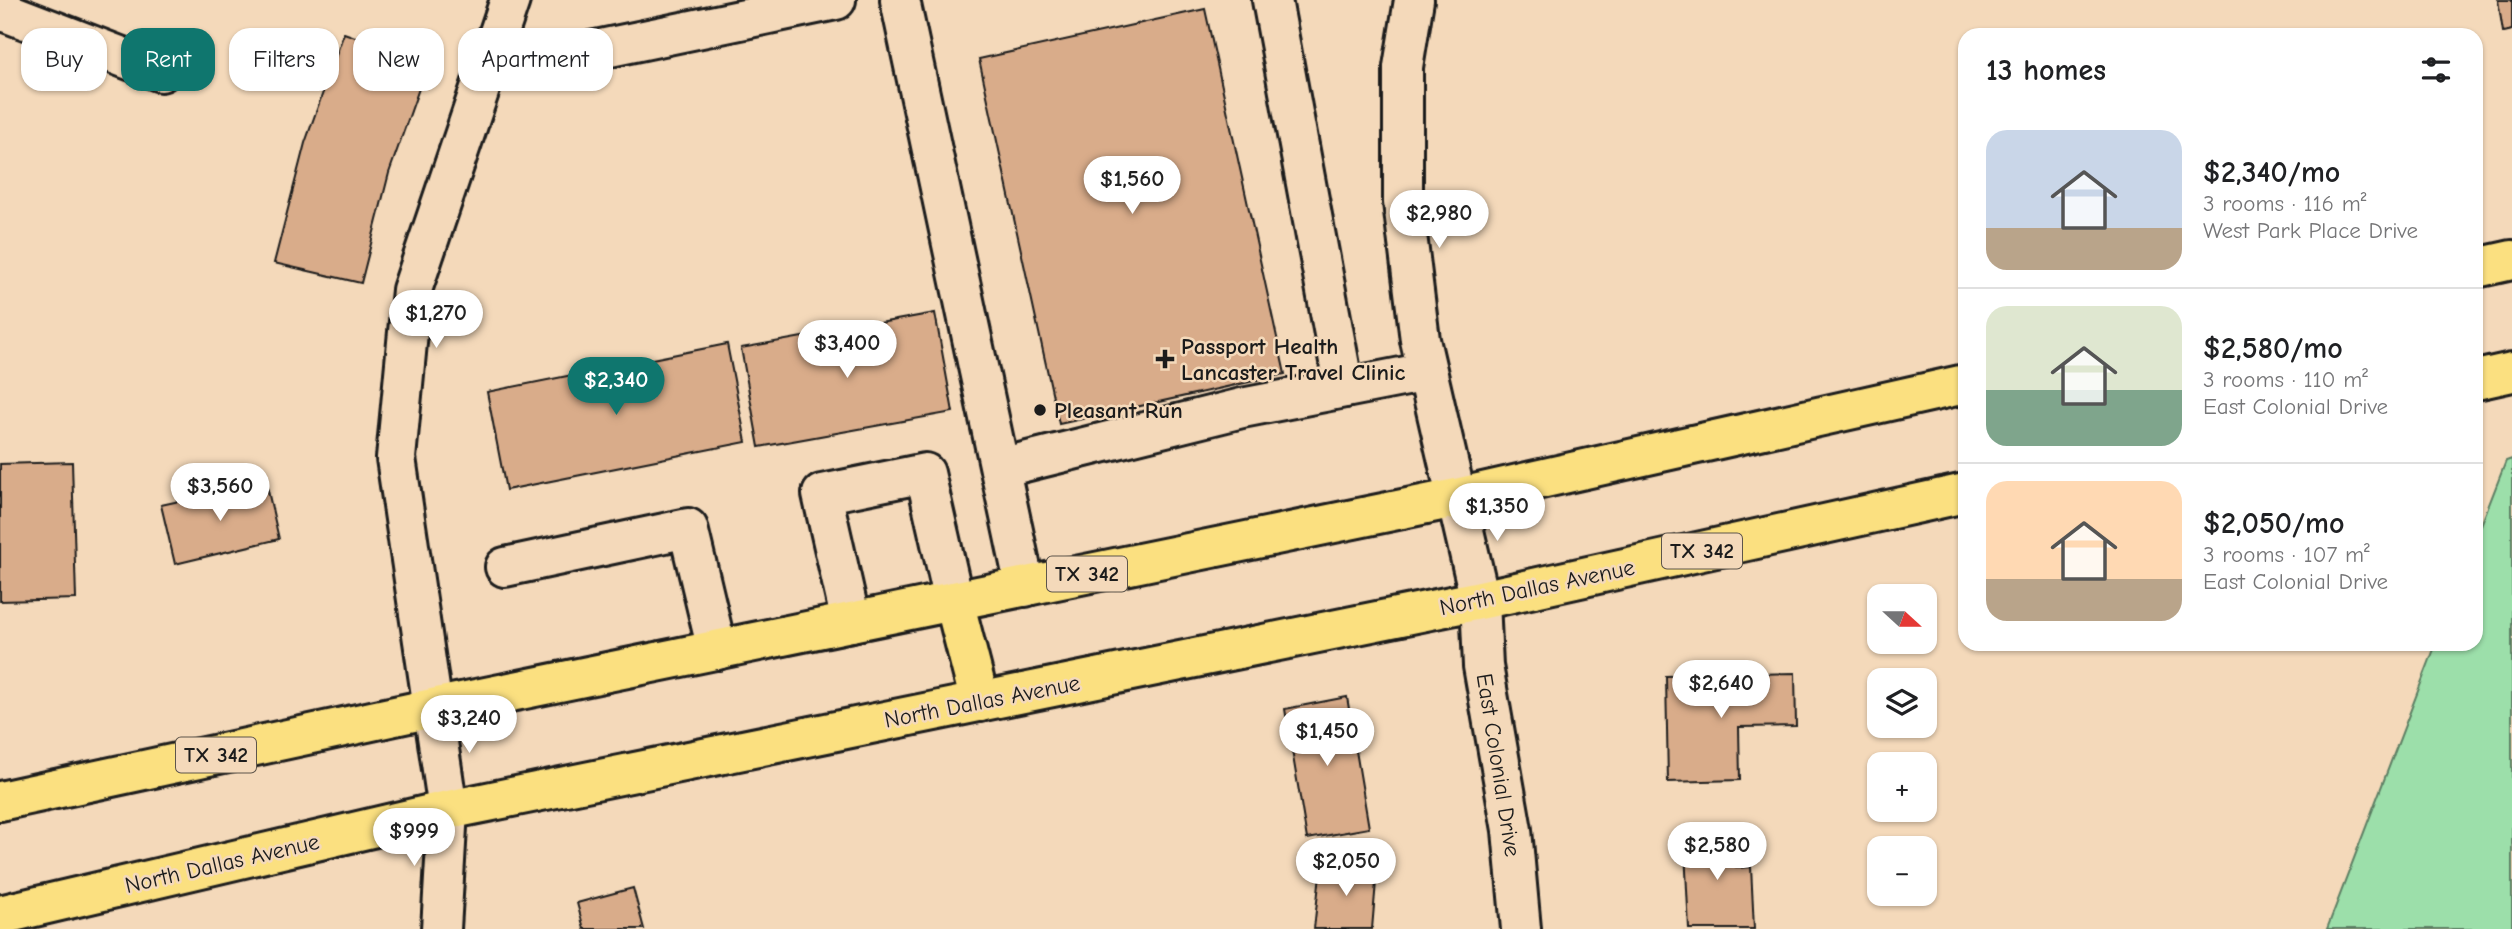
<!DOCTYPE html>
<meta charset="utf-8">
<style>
body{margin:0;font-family:"Comic Neue",sans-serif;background:#f6f6f6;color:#202124;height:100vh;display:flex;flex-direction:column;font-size:26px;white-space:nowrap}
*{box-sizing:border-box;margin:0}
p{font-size:23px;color:#757577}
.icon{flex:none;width:38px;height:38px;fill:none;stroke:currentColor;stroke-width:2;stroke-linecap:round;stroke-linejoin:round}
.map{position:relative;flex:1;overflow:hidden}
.sheet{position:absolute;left:1958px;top:28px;width:525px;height:623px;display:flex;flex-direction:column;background:#fff;border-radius:21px;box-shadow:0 2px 5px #0004}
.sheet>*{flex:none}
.top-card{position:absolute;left:21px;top:28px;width:665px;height:63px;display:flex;gap:14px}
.needle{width:46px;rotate:111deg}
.buttons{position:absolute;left:1867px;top:584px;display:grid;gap:14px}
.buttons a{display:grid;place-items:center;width:70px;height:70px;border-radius:14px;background:#fff;box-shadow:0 2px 5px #0004;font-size:35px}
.price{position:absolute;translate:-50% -60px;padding:0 16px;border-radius:24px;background:#fff;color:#222;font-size:23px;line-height:46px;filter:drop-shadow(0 2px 4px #0008)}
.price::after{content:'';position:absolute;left:50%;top:42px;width:21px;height:16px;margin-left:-10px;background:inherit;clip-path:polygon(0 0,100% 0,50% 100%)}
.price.current{background:#0f766e;color:#fff}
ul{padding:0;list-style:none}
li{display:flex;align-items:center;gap:21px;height:175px;padding:0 28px}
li+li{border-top:2px solid #e0e0e0}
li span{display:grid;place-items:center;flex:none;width:196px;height:140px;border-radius:21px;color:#555}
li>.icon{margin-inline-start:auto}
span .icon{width:84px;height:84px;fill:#fffc;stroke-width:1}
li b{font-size:30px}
h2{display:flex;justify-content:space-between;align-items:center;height:84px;padding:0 28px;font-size:30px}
.pill{padding:0 24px;border-radius:21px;background:#fff;box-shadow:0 2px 5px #0004;font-size:24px;line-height:63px}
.pill.current{background:#0f766e;color:#fff}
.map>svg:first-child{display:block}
</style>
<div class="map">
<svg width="2512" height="929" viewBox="0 0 2512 929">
<rect width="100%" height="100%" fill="#f4d9ba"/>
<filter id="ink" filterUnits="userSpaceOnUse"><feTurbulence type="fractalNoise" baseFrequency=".0143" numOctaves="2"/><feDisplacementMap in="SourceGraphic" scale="14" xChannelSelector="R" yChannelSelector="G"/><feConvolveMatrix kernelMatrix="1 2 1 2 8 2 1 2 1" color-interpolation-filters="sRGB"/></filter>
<g filter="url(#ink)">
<path fill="#9cdfaa" stroke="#5c7e63" stroke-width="2" d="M2512,459V929H2327L2436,644H2476V538L2506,461Z"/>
<g fill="#d9ac8a" stroke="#1c1c1c" stroke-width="2">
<path d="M2498,0H2512V30L2503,32Z"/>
<path d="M1205,9L1285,374L1059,424L979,59Z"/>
<path d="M344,33L428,63L389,173L361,283L274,263L305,143Z"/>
<path d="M935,313L953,412L759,447L741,348Z"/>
<path d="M727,344L746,442L506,490L487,392Z"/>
<path d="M72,462L76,599L0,601V464Z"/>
<path d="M266,482L279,539L175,564L161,505Z"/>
<path d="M1795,673L1796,726L1739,727L1740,780L1668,782L1666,676Z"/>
<path d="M1347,697L1369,828L1307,839L1285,709Z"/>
<path d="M1734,827L1736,868L1751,867L1754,929H1689L1684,831Z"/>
<path d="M1321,865L1377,870L1372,929H1314Z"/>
<path d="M633,888L644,929H584L577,903Z"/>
</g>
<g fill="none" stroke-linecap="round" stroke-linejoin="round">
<g stroke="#1c1c1c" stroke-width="44">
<g id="minor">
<path d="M900,0L1025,587"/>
<path d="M1272,0L1344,388"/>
<path d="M1414,0L1403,67V202L1420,340L1480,600L1483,666L1512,830L1521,929"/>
<path d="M0,10L161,72"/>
<path d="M485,73L836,0"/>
<path d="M1000,468L1242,408L1427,372"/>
<path d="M505,567L688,528L717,650"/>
<path d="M851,622L822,494L925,473L954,601"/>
<path d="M441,929L448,810L396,458L412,290L510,0"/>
</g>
</g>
<g stroke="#1c1c1c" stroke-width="44">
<g id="major">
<path d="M2476,268L2512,260"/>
<path d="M2476,380L2512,372"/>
<path d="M954,601L980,702"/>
<path d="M0,801L432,708L1456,498L1965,384"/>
<path d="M0,915L448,810L1480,600L1965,493"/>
</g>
</g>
<use href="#minor" stroke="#f4d9ba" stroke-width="38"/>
<use href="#major" stroke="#fbe080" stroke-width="38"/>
</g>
</g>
<g fill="#1c1c1c" stroke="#f4d9ba" stroke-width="2.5">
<path d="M1161.5 348.5h7v7h7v7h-7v7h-7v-7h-7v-7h7z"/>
<circle cx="1040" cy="410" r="7"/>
</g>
<g text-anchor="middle" stroke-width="5" stroke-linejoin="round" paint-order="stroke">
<g fill="#f4d9ba" stroke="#5d554b" stroke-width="2">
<rect x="1662" y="533.5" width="80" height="35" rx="5"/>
<rect x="1047" y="556.5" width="80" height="35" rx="5"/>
<rect x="176" y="737.5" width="80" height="35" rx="5"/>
</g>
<g font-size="21" font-weight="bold" fill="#1c1c1c">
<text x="1702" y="558">TX 342</text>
<text x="1087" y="581">TX 342</text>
<text x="216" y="762">TX 342</text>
</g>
<g font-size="23" font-weight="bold" fill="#1c1c1c" stroke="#f4d9ba" text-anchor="start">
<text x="1181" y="354">Passport Health<tspan x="1181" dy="26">Lancaster Travel Clinic</tspan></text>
<text x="1054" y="418">Pleasant Run</text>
</g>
<g font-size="23" fill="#1c1c1c" stroke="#f4d9ba">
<text transform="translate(1537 587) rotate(-12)" y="8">North Dallas Avenue</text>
<text transform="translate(982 701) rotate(-11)" y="8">North Dallas Avenue</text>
<text transform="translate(1499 765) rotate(81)" y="8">East Colonial Drive</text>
<text transform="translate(222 863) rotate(-13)" y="8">North Dallas Avenue</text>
</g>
</g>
</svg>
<div class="buttons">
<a><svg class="needle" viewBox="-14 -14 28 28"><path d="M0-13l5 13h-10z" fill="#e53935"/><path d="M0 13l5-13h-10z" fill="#757577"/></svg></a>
<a><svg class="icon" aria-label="layers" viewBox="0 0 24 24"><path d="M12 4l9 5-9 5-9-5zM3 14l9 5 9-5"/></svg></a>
<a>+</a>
<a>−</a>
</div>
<b class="price" style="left:1132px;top:216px">$1,560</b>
<b class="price" style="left:1439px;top:250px">$2,980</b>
<b class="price" style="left:436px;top:350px">$1,270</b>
<b class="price" style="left:847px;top:380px">$3,400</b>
<b class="price current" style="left:616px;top:417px">$2,340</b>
<b class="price" style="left:220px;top:523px">$3,560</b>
<b class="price" style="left:1497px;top:543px">$1,350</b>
<b class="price" style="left:1721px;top:720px">$2,640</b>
<b class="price" style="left:469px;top:755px">$3,240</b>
<b class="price" style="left:1327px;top:768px">$1,450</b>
<b class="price" style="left:414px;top:868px">$999</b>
<b class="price" style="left:1717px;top:882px">$2,580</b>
<b class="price" style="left:1346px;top:898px">$2,050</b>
<div class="top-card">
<a class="pill">Buy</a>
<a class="pill current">Rent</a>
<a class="pill">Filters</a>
<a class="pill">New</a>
<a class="pill">Apartment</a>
</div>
<section class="sheet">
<h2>13 homes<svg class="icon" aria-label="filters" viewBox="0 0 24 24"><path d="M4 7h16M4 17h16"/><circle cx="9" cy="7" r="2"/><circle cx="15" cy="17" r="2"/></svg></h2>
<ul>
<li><span style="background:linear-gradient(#c9d6e8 70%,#b9a48a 0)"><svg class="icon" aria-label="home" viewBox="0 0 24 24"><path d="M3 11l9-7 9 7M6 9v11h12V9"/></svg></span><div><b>$2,340/mo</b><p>3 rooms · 116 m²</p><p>West Park Place Drive</p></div></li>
<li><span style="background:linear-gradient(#dfe7d0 60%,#7fa58c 0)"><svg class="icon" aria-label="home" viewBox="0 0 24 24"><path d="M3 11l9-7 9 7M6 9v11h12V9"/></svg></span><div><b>$2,580/mo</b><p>3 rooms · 110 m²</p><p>East Colonial Drive</p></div></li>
<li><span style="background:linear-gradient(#ffd9b3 70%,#b9a48a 0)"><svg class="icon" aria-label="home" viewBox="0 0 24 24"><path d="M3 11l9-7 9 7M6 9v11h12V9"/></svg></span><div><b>$2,050/mo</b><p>3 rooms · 107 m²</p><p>East Colonial Drive</p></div></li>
</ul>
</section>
</div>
